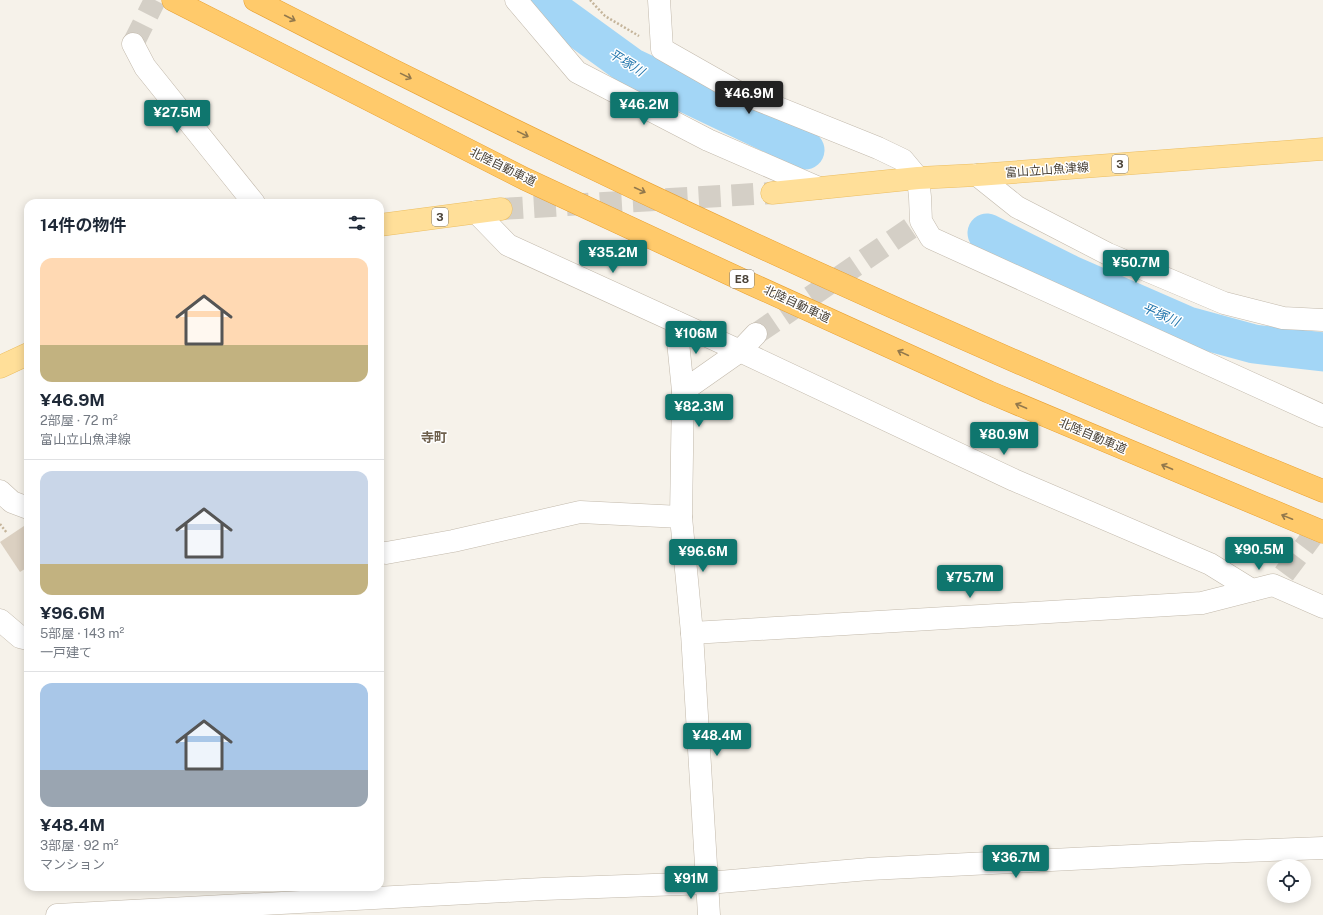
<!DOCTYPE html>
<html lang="ja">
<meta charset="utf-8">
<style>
body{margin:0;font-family:"Public Sans","Noto Sans JP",sans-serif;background:#f2f2f3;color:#1f2937;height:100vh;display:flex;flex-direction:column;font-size:15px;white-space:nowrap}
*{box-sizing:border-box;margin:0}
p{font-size:13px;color:#747a83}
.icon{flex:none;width:22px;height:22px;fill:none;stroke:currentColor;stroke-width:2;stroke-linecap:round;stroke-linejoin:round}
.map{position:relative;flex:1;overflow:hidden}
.drawer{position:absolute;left:24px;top:199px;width:360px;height:692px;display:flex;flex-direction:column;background:#fff;border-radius:12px;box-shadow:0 2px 10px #0003}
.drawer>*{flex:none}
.buttons{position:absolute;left:1267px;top:859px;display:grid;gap:8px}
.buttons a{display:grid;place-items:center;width:44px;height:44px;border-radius:50%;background:#fff;box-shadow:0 2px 10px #0003;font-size:20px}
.price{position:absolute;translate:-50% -34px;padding:0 9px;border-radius:4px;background:#0f766e;color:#fff;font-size:13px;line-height:26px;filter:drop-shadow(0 1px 2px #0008)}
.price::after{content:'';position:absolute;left:50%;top:24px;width:12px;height:9px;margin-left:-6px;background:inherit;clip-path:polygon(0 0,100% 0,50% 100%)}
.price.selected{background:#222;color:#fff}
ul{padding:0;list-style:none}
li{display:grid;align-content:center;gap:8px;height:212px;padding:0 16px}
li+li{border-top:1px solid #e0e1e3}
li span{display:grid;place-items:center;height:124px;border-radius:12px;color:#555}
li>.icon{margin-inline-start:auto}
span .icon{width:72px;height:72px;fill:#fffc;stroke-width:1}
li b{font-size:17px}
h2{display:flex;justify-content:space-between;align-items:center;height:48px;padding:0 16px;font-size:17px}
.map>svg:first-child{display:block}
</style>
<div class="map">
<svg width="1323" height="915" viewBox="0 0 1323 915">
<rect width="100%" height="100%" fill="#f6f2ea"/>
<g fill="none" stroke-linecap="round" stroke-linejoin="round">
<g stroke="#a3d6f6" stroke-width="39">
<path d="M545,0L558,14L631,67L805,150"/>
<path d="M987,233L1069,274L1188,326L1254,344L1323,352"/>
</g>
</g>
<path fill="#dbd0c1" d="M24,526L28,532V567L20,572L0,542Z"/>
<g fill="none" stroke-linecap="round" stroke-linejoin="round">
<g stroke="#d4cfc6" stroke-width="22" stroke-dasharray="22 11" stroke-linecap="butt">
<path d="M133,44L155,0"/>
<path d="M756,334L921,221"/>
<path d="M1284,574L1323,522"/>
</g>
<path stroke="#d4cfc6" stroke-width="22" stroke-dasharray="22 11" stroke-linecap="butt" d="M501,209L772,193"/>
<g stroke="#c2b9ab" stroke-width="23">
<g id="minor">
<path d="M516,0L577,72L708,140L819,188"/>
<path d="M659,0L662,49L736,91L878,148L903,160L918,178L920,197L921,221L931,238L1323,416"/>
<path d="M133,44L145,67L254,203"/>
<path d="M977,175L1017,207L1108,254L1224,303L1283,318L1323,320"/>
<path d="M476,212L508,245L740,351L1014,480L1210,564L1252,590"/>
<path d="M676,322L683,391"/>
<path d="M0,491L12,502L28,508"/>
<path d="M380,552L386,553L453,541L580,512L681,517"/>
<path d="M0,620L20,637L28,639"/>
<path d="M692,633L1202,603L1273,585L1323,607"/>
<path d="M57,915L543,889L708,883L869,869L1192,853L1323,848"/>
<path d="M709,915L692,633L681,517L683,391L740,351L756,334"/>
</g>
</g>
<g stroke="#ecbe61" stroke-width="23">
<g id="primary">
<path d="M772,193L918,178L977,175L1323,149"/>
<path d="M380,225L501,209"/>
<path d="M0,367L28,354"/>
</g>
</g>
<g stroke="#e8a031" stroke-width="23">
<g id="motorway">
<path d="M173,0L525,179L751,284L989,392L1323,532"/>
<path d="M255,0C603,180 960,343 1323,491"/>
</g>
</g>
<g stroke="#c5b59b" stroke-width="2.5" stroke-dasharray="2 2" stroke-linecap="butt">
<path d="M590,0L605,16L639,36"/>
<path d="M0,524L7,533"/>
</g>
<use href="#minor" stroke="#fff" stroke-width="22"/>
<use href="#primary" stroke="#ffdf99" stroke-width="22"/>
<use href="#motorway" stroke="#ffca6b" stroke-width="22"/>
</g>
<defs><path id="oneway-shaft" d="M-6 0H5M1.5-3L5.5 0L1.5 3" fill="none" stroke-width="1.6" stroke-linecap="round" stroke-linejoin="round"/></defs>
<g stroke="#92784c">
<use href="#oneway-shaft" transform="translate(290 18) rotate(27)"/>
<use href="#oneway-shaft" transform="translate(406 76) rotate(26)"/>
<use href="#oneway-shaft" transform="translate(523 134) rotate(26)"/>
<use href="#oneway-shaft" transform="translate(640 190) rotate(25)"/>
<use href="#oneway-shaft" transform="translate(903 353) rotate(-155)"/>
<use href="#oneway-shaft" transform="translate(1021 406) rotate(-157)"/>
<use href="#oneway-shaft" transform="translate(1167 467) rotate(-157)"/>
<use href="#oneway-shaft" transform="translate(1287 517) rotate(-158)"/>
</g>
<g text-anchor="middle" stroke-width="3" stroke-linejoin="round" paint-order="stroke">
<g fill="#fff" stroke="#807b73" stroke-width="1">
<rect x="1112" y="155" width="16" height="18" rx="3"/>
<rect x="432" y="208" width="16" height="18" rx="3"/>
<rect x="730" y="270" width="24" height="18" rx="3"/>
</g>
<g font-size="11" font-weight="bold" fill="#4a4237">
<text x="1120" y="168">3</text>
<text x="440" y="221">3</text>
<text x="742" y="283">E8</text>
</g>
<g font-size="12" fill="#4a4237" stroke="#fff">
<text transform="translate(503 167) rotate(26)" y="4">北陸自動車道</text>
<text transform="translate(1047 170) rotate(-4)" y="4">富山立山魚津線</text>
<text transform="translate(797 304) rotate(25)" y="4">北陸自動車道</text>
<text transform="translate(1093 436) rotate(23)" y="4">北陸自動車道</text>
</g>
<g font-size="13" font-style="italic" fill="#2578ae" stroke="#fff">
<text transform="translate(627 62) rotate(32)" y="5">平塚川</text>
<text transform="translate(1161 314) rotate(24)" y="5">平塚川</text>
</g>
<g font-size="13" font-weight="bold" fill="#6e604d" stroke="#fff">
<text x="434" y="442">寺町</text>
</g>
</g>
</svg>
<div class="buttons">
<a><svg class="icon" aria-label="locate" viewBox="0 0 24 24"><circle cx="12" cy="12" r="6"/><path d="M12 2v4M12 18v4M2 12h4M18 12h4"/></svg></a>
</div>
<b class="price selected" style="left:749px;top:115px">¥46.9M</b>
<b class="price" style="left:644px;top:126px">¥46.2M</b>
<b class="price" style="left:177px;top:134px">¥27.5M</b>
<b class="price" style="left:613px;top:274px">¥35.2M</b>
<b class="price" style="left:1136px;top:284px">¥50.7M</b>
<b class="price" style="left:696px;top:355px">¥106M</b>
<b class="price" style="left:699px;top:428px">¥82.3M</b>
<b class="price" style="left:1004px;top:456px">¥80.9M</b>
<b class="price" style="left:1259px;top:571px">¥90.5M</b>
<b class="price" style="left:703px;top:573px">¥96.6M</b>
<b class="price" style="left:970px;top:599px">¥75.7M</b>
<b class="price" style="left:717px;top:757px">¥48.4M</b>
<b class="price" style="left:1016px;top:879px">¥36.7M</b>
<b class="price" style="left:691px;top:900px">¥91M</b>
<section class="drawer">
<h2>14件の物件<svg class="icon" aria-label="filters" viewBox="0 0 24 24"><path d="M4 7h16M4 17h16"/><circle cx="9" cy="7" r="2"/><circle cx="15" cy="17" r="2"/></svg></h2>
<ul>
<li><span style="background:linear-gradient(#ffd9b3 70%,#c2b280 0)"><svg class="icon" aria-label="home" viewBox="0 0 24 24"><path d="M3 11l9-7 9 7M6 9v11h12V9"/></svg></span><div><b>¥46.9M</b><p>2部屋 · 72 m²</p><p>富山立山魚津線</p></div></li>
<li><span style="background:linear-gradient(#c9d6e8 75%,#c2b280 0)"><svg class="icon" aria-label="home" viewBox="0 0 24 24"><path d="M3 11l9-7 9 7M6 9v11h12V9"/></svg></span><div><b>¥96.6M</b><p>5部屋 · 143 m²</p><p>一戸建て</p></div></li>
<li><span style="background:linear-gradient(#a9c7e8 70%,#9aa5b1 0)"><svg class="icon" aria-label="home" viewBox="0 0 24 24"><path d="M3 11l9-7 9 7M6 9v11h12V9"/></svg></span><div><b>¥48.4M</b><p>3部屋 · 92 m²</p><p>マンション</p></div></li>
</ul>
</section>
</div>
